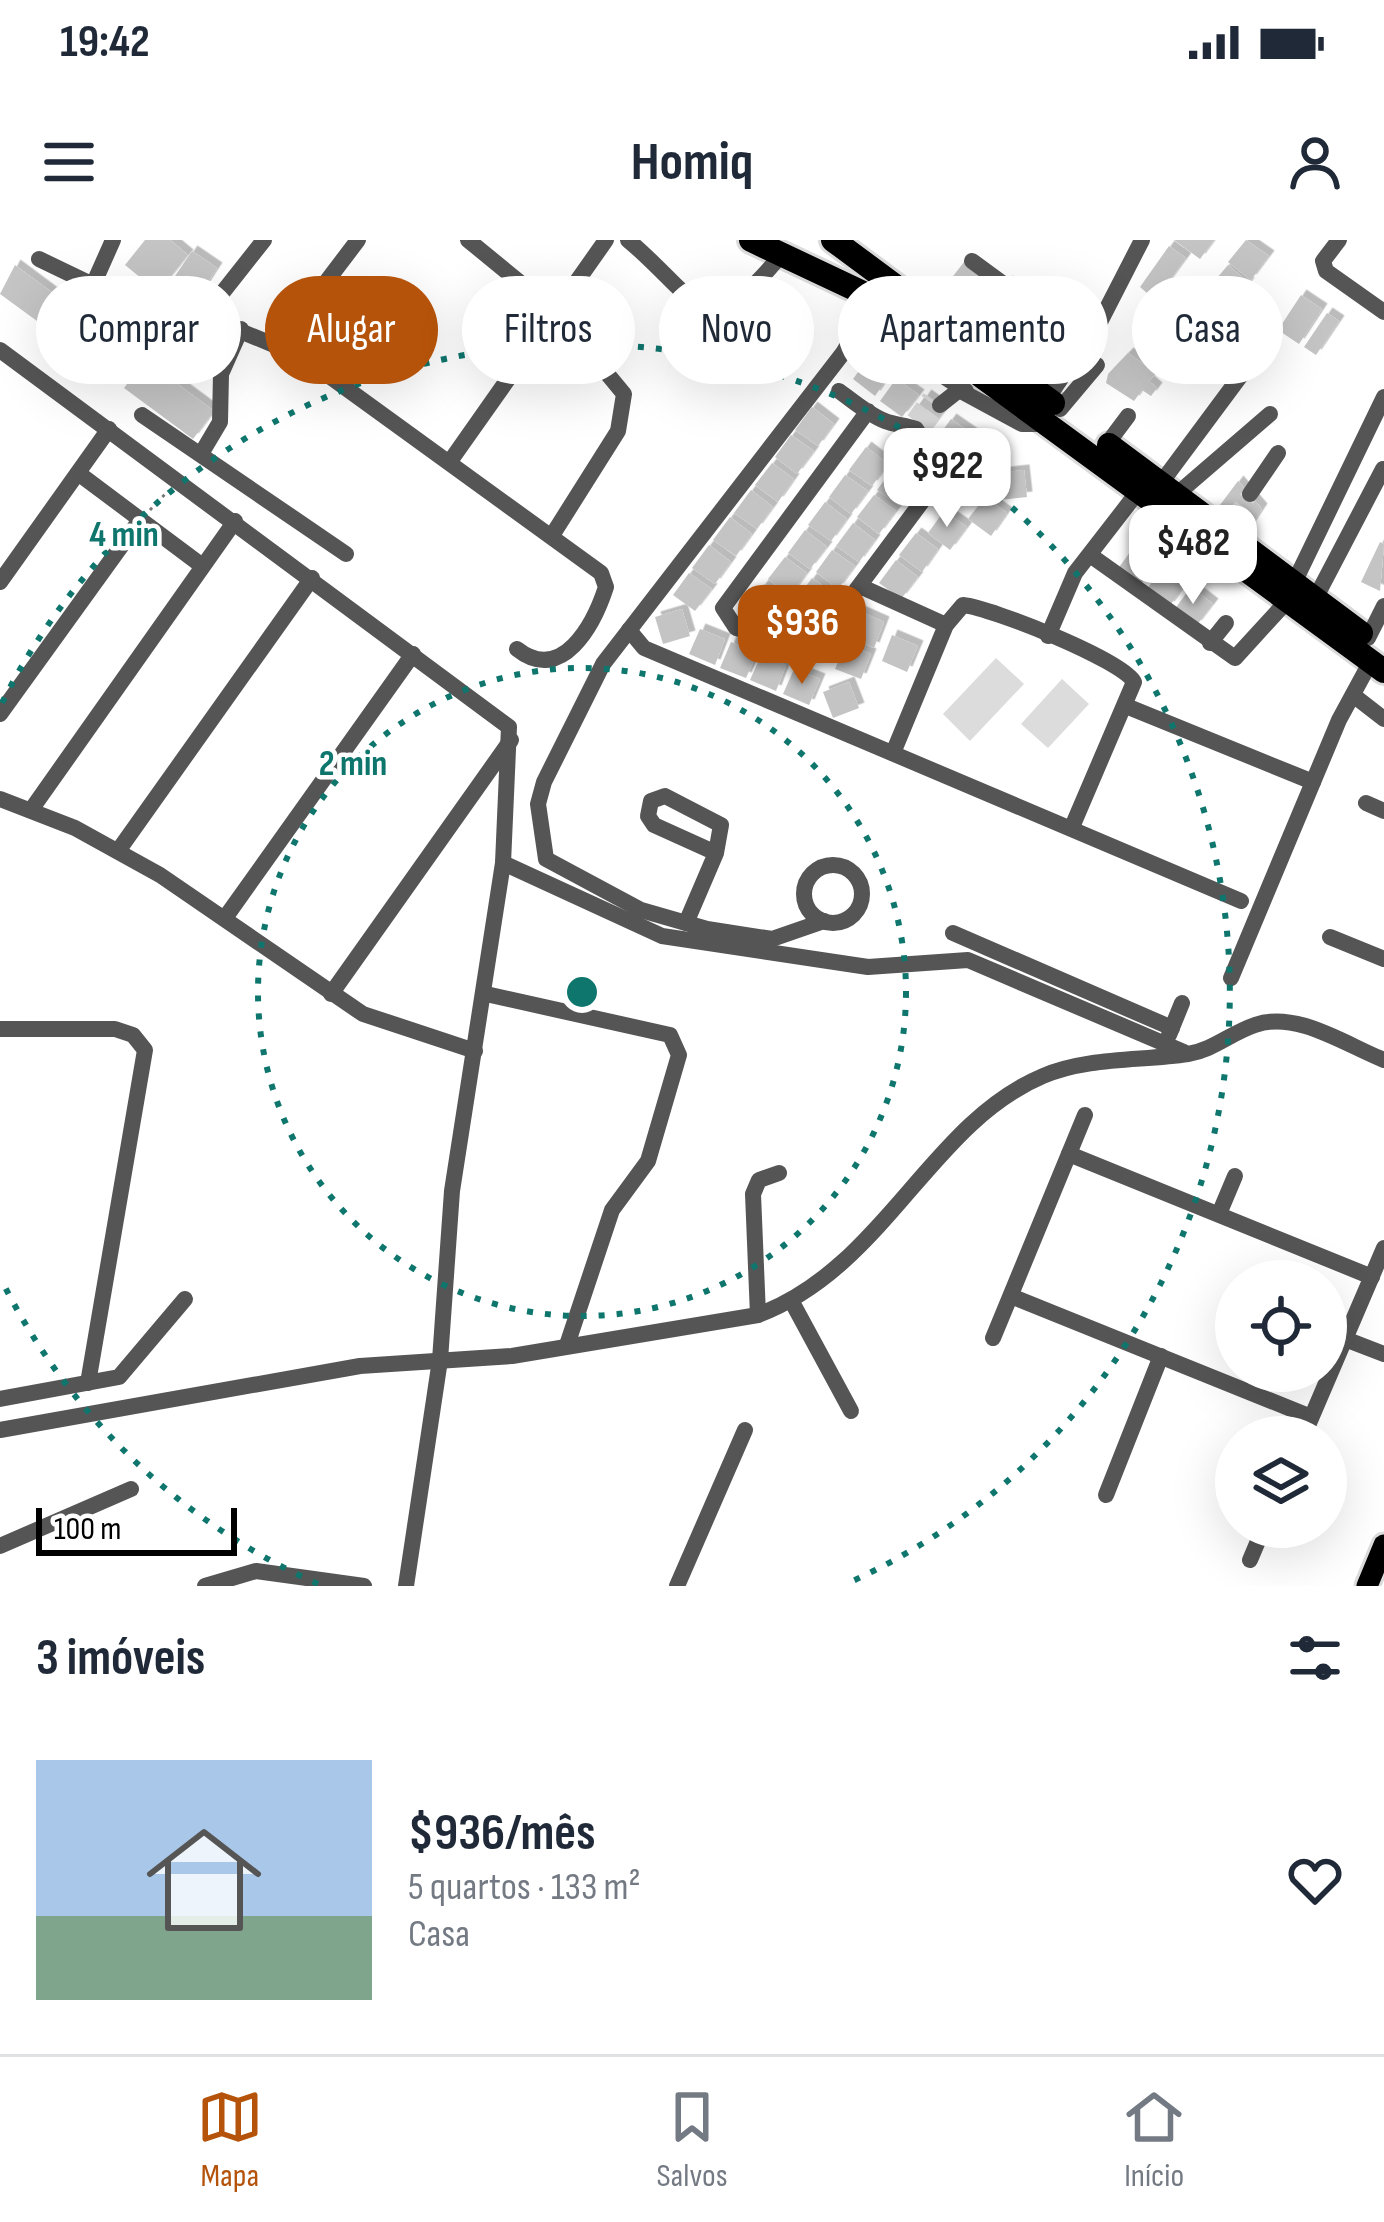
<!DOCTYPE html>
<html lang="pt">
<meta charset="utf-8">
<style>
body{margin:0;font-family:"Sofia Sans Condensed",sans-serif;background:#f6f6f7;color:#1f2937;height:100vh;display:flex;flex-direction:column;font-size:45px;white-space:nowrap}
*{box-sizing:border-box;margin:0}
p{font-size:39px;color:#747a83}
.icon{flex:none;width:66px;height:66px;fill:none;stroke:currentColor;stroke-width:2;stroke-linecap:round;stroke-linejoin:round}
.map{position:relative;height:1346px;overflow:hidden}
.details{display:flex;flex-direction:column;background:#fff;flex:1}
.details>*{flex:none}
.banner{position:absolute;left:36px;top:36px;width:1314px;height:108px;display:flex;gap:24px}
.tools{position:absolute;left:1215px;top:1020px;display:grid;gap:24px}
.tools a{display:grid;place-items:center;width:132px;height:132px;border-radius:50%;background:#fff;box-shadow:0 12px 48px #0002;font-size:60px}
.scale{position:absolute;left:36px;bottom:30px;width:201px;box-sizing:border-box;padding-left:12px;border:6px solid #000;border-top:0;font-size:33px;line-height:42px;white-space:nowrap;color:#000;-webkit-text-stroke:9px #fff;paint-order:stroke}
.price{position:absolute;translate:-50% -102px;padding:0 27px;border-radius:24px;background:#fff;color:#222;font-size:39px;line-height:78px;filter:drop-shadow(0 3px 6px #0008)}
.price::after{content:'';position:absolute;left:50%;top:72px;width:36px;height:27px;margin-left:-18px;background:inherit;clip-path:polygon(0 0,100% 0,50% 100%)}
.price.on{background:#b45309;color:#fff}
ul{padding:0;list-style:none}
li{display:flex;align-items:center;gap:36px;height:300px;padding:0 36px}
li+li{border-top:3px solid #e0e1e3}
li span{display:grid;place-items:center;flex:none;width:336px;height:240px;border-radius:0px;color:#555}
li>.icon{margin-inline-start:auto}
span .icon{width:144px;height:144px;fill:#fffc;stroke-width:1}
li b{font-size:51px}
h2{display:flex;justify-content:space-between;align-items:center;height:144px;padding:0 36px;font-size:51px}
.tag{padding:0 42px;border-radius:54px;background:#fff;box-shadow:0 12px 48px #0002;font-size:42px;line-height:108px}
.tag.on{background:#b45309;color:#fff}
.status{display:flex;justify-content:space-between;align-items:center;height:84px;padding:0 60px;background:#fff;direction:ltr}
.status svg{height:33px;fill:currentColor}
header{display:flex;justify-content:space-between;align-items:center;height:156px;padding:0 36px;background:#fff;font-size:54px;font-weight:700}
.tab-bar{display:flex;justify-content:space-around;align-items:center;height:168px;border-top:3px solid #e0e1e3;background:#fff;font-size:33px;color:#747a83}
.tab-bar a{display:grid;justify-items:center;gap:6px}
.tab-bar .on{color:#b45309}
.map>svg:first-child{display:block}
</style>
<div class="status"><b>19:42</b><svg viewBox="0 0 49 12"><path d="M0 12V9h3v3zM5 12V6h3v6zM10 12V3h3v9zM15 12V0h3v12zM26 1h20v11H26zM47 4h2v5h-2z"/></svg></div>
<header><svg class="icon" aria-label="menu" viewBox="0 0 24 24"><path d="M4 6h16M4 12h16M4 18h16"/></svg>Homiq<svg class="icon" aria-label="person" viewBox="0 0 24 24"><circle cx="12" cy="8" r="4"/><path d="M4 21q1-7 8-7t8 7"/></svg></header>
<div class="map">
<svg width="1384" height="1346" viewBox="0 0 1384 1346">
<defs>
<filter id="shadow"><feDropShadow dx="5.5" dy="-5.5" stdDeviation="0" flood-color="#0004"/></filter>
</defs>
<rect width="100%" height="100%" fill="#fff"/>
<g fill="#dcdcdc">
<path d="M996,418L1024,444L970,501L943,474Z"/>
<path d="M1062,439L1089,464L1048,508L1021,484Z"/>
</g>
<g fill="#c4c4c4" filter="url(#shadow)">
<path d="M145,0H170L188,15L158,52L125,25Z"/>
<path d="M1174,0H1214L1200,19Z"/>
<path d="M1246,0L1269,16L1251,40L1228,22Z"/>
<path d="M1169,6L1186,18L1155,60L1140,47Z"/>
<path d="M192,11L217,28L200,54L175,36Z"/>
<path d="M964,22L990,41L973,64L947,44Z"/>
<path d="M15,25L82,75L63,100L0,54Z"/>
<path d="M1228,25L1249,43L1239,56L1217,38Z"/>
<path d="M1215,40L1236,57L1222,78L1199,60Z"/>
<path d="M1007,41L1072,90L1047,124L982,75Z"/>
<path d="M1301,55L1322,69L1299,104L1278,90Z"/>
<path d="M1190,64L1221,81L1207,100L1178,80Z"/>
<path d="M1327,73L1339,81L1316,115L1304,107Z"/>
<path d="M1128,113L1156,133L1149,141L1157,148L1151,156L1142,150L1134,161L1106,143L1108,134Z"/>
<path d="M869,117L891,133L875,156L853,139Z"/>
<path d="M145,120L214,171L193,199L124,148Z"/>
<path d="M896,139L919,155L902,177L880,161Z"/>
<path d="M926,155L946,169L929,191L910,177Z"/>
<path d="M812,167L834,184L818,206L795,190Z"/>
<path d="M951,179L974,195L957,218L935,201Z"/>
<path d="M791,195L814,211L797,234L775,217Z"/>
<path d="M979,198L1002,214L985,237L963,220Z"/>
<path d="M866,207L888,224L872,246L849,230Z"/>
<path d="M772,223L794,239L778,262L755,245Z"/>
<path d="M894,227L916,244L900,266L877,250Z"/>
<path d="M1024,230L1027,257L999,260L996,233Z"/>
<path d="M845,235L868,251L851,274L829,257Z"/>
<path d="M1238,241L1262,269L1250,287L1220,265Z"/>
<path d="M751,250L773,267L757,289L734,273Z"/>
<path d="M874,255L896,271L879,294L857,277Z"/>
<path d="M985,257L1007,273L991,296L968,279Z"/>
<path d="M825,262L847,279L831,301L808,285Z"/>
<path d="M944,271L967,287L950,310L928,293Z"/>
<path d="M730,277L752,294L736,316L713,300Z"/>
<path d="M853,283L875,300L859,322L836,306Z"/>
<path d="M805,290L827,307L810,329L788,313Z"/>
<path d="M916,293L938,309L922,332L899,315Z"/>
<path d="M1380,302L1384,304L1380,351L1361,342Z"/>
<path d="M709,305L731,322L715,344L692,328Z"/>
<path d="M1133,308L1156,324L1139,347L1117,330Z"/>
<path d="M832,310L855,326L838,349L816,332Z"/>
<path d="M785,317L807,333L790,356L768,339Z"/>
<path d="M896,320L918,337L901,359L879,343Z"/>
<path d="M1163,328L1185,344L1169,367L1146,350Z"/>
<path d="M689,333L712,349L695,371L673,355Z"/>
<path d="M812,338L835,354L818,377L796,360Z"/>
<path d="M764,344L786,361L770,383L747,367Z"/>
<path d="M1191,347L1213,364L1196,386L1174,370Z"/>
<path d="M792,365L814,381L798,404L775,387Z"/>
<path d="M682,369L690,396L663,404L655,377Z"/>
<path d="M859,371L884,382L874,408L848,397Z"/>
<path d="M700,389L725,399L715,425L689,414Z"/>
<path d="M892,395L918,406L907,432L882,421Z"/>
<path d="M731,402L757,413L746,438L720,428Z"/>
<path d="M846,403L871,414L861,439L835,429Z"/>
<path d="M761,415L786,425L776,451L750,440Z"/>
<path d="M794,429L820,439L809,465L783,454Z"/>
<path d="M849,442L859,468L833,478L823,452Z"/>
</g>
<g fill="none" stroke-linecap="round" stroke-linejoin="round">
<g stroke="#d9d9d9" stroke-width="16" stroke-dasharray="16 8" stroke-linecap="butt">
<path d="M914,180L930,158"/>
<path d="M924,187L940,165"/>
<path d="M1233,279L1250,254"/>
</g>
<g stroke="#dbdbdb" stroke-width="27">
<path id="major" d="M1367,1346L1384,1305"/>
</g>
<g stroke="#dbdbdb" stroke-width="30">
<g id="highway">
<path d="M751,0L876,59L1384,431"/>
<path d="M833,0L1053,163"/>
<path d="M1109,205L1361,393"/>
</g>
</g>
<path stroke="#777" stroke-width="3" stroke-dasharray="3 6" stroke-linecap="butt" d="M150,270L168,251"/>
<g stroke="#555" stroke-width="16">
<path d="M264,0L204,76L303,117L601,333L606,347C594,384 562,445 517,409"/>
<path d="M468,0L556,72L624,154L618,191L553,294"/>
<path d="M628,0C702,62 702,110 782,14"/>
<path d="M1339,0L1323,21L1326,31L1384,72"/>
<path d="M39,19L93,45L204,76"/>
<path d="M93,45L113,0"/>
<path d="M863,83L966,151"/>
<path d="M963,95L1002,43L972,21"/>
<path d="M279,104L358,0"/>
<path d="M0,110L509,487L503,623L452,951L440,1120L406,1346"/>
<path d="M839,151C853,161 869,175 885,181C895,185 906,185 916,189L944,232L810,412L736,388L723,368L868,171"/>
<path d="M1047,159L1101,80L1142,0"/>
<path d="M940,165L959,150L1022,184H1050"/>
<path d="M1060,169L1097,125"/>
<path d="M142,175L346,314"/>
<path d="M1107,204L1128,176"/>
<path d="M201,214L220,182L221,134L241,89"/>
<path d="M451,220L606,0"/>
<path d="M78,233L201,325"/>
<path d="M1161,243L1265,103"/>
<path d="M1250,254L1278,213"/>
<path d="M1176,255L1270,174"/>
<path d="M1090,315L1235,418L1288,360"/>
<path d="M0,342L109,189"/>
<path d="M1294,343L1384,157"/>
<path d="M862,347L946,385"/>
<path d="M1315,359L1383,229"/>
<path d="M629,390L644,408L1241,661"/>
<path d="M1048,396L1075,333L1140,249"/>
<path d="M1368,398L1384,366"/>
<path d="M1210,403L1226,383"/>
<path d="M1353,455L1384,479"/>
<path d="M1126,466L1313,542"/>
<path d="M0,474L140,280"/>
<path d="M893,513L946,385L963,365C992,368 1122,420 1134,442L1072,587"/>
<path d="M0,559L75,588L160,635L363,774L475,811"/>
<path d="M1366,563L1384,571"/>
<path d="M31,570L235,281"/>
<path d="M118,611L312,338"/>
<path d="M503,623L662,696L868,727L968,720L1184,812"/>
<circle cx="833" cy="654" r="29"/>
<path d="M225,678L413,414"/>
<path d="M824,681L772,699L707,689L641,670L546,619L538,564L544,542L603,424L843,113L876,59"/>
<path d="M686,683L716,613L721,585L665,556L651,561L648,576L654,585L716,613"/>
<path d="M953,693L1172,788"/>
<path d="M1330,697L1384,719"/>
<path d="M1231,738L1339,480L1371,421"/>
<path d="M331,754L511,500"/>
<path d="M486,754L670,795L679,815L648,921L612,970L567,1105"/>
<path d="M0,789H115L133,795L145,810L88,1143"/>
<path d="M1169,795L1182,763"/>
<path d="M1069,914L1372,1037"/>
<path d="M1219,974L1235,936"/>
<path d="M1011,1056L1311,1177"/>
<path d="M792,1062L851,1171"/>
<path d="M758,1075L753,954L759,940L779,933"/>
<path d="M993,1098L1085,875"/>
<path d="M1345,1099L1384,1114"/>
<path d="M0,1159L119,1137L185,1059"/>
<path d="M0,1190L360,1126L512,1116L758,1075C885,1027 929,884 1043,836C1087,817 1141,821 1188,814C1213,810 1231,793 1255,785C1296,770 1346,805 1384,820"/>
<path d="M1303,1197L1384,1008"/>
<path d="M1106,1255L1161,1116"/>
<path d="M0,1306L131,1249"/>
<path d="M1250,1320L1264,1287"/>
<path d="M205,1346L256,1331L364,1346"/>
<path d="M677,1346L745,1190"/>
</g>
<use href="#major" stroke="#000" stroke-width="21"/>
<use href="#highway" stroke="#000" stroke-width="24"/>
</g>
<g fill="none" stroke="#0f766e" stroke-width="6" stroke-dasharray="6 12">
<circle cx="582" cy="752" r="324"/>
<path d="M318 1344A648 648 0 0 1 2 1041M2 463A648 648 0 1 1 846 1344"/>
</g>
<circle cx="582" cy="752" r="18" fill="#0f766e" stroke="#fff" stroke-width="6"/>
<g font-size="36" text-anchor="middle" font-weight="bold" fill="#0f766e" stroke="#fff" stroke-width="9" stroke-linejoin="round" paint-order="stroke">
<text x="124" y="306">4 min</text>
<text x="353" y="535">2 min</text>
</g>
</svg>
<div class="tools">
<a><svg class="icon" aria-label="locate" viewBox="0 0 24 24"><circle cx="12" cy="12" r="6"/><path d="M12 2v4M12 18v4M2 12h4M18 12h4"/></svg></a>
<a><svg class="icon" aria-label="layers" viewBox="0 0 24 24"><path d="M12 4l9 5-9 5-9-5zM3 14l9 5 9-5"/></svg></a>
</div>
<div class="scale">100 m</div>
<b class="price" style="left:947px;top:290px">$922</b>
<b class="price" style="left:1193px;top:367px">$482</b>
<b class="price on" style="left:802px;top:447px">$936</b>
<div class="banner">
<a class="tag">Comprar</a>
<a class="tag on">Alugar</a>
<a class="tag">Filtros</a>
<a class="tag">Novo</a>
<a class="tag">Apartamento</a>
<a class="tag">Casa</a>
</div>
</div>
<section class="details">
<h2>3 imóveis<svg class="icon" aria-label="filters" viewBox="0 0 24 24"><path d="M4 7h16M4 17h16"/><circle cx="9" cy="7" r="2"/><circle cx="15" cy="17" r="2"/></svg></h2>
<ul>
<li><span style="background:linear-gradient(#a9c7e8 65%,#7fa58c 0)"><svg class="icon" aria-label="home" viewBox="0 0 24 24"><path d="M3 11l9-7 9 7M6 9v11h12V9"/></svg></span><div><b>$936/mês</b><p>5 quartos · 133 m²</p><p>Casa</p></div><svg class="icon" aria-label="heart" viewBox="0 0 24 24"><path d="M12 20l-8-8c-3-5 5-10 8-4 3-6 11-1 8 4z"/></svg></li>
</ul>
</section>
<nav class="tab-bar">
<a class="on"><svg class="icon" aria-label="map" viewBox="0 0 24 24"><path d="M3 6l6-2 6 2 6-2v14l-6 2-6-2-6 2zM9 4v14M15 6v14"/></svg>Mapa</a>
<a><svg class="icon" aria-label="saved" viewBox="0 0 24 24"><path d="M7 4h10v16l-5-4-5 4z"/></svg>Salvos</a>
<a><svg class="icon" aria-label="home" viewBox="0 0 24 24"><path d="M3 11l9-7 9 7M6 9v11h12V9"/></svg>Início</a>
</nav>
